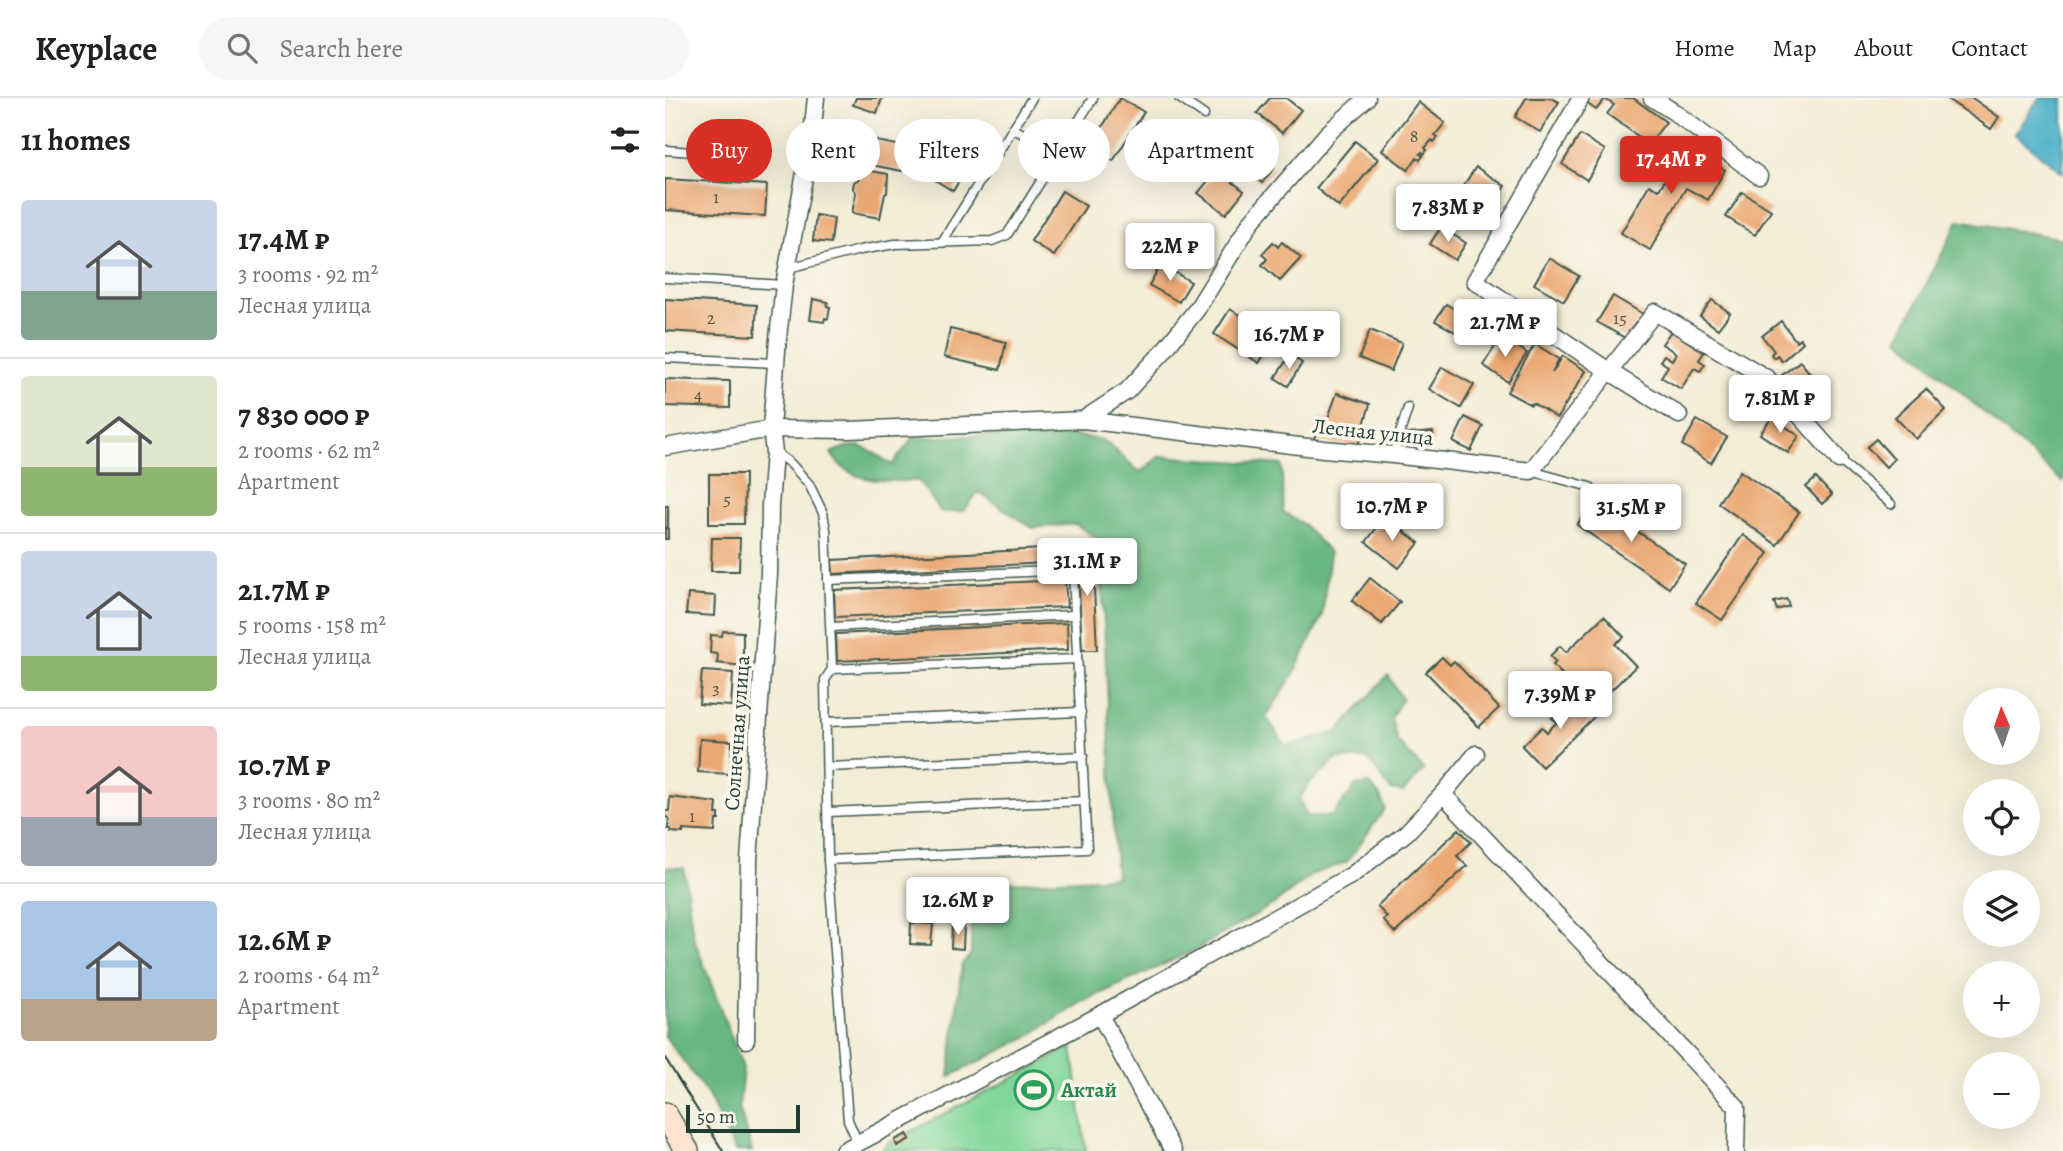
<!DOCTYPE html>
<meta charset="utf-8">
<style>
body{margin:0;font-family:Alegreya,serif;background:#f6f6f6;color:#222;height:100vh;display:flex;flex-direction:column;font-size:26px;white-space:nowrap}
*{box-sizing:border-box;margin:0}
p{font-size:23px;color:#767676}
.icon{flex:none;width:38px;height:38px;fill:none;stroke:currentColor;stroke-width:2;stroke-linecap:round;stroke-linejoin:round}
.map{position:relative;flex:1;overflow:hidden}
.side{display:flex;flex-direction:column;background:#fff;width:665px}
.side>*{flex:none}
.hud{position:absolute;left:21px;top:21px;width:665px;height:63px;display:flex;gap:14px}
.needle{width:46px;rotate:358deg}
.fabs{position:absolute;left:1298px;top:590px;display:grid;gap:14px}
.fabs a{display:grid;place-items:center;width:77px;height:77px;border-radius:50%;background:#fff;box-shadow:0 7px 28px #0002;font-size:35px}
.scale{position:absolute;left:21px;bottom:18px;width:114px;box-sizing:border-box;padding-left:7px;border:4px solid #1f3d34;border-top:0;font-size:19px;line-height:24px;white-space:nowrap;color:#1f3d34;-webkit-text-stroke:5px #fbf7ec;paint-order:stroke}
.price{position:absolute;translate:-50% -60px;padding:0 16px;border-radius:7px;background:#fff;color:#222;font-size:23px;line-height:46px;filter:drop-shadow(0 2px 4px #0008)}
.price::after{content:'';position:absolute;left:50%;top:42px;width:21px;height:16px;margin-left:-10px;background:inherit;clip-path:polygon(0 0,100% 0,50% 100%)}
.price.current{background:#d93025;color:#fff}
ul{padding:0;list-style:none}
li{display:flex;align-items:center;gap:21px;height:175px;padding:0 21px}
li+li{border-top:2px solid #e0e0e0}
li span{display:grid;place-items:center;flex:none;width:196px;height:140px;border-radius:7px;color:#555}
li>.icon{margin-inline-start:auto}
span .icon{width:84px;height:84px;fill:#fffc;stroke-width:1}
li b{font-size:30px}
h2{display:flex;justify-content:space-between;align-items:center;height:84px;padding:0 21px;font-size:30px}
.pill{padding:0 24px;border-radius:32px;background:#fff;box-shadow:0 7px 28px #0002;font-size:24px;line-height:63px}
.pill.current{background:#d93025;color:#fff}
header{display:flex;align-items:center;gap:42px;box-sizing:border-box;height:98px;padding:0 35px;background:#fff;border-bottom:2px solid #e0e0e0}
header strong{font-size:33px}
nav{display:flex;gap:38px;margin-inline-start:auto;font-size:24px}
.search{width:490px;height:63px;background:#f6f6f6;display:flex;align-items:center;gap:18px;box-sizing:border-box;padding:0 24px;border-radius:38px;color:#767676;font-size:26px}
main{display:flex;flex:1;min-height:0}
.map>svg:first-child{display:block}
</style>
<header>
<strong>Keyplace</strong>
<div class="search"><svg class="icon" aria-label="search" viewBox="0 0 24 24"><circle cx="10" cy="10" r="6"/><path d="M15 15l6 6"/></svg>Search here</div>
<nav><a>Home</a><a>Map</a><a>About</a><a>Contact</a></nav>
</header>
<main>
<section class="side">
<h2>11 homes<svg class="icon" aria-label="filters" viewBox="0 0 24 24"><path d="M4 7h16M4 17h16"/><circle cx="9" cy="7" r="2"/><circle cx="15" cy="17" r="2"/></svg></h2>
<ul>
<li><span style="background:linear-gradient(#c9d6e8 65%,#7fa58c 0)"><svg class="icon" aria-label="home" viewBox="0 0 24 24"><path d="M3 11l9-7 9 7M6 9v11h12V9"/></svg></span><div><b>17.4M ₽</b><p>3 rooms · 92 m²</p><p>Лесная улица</p></div></li>
<li><span style="background:linear-gradient(#dfe7d0 65%,#8fb573 0)"><svg class="icon" aria-label="home" viewBox="0 0 24 24"><path d="M3 11l9-7 9 7M6 9v11h12V9"/></svg></span><div><b>7 830 000 ₽</b><p>2 rooms · 62 m²</p><p>Apartment</p></div></li>
<li><span style="background:linear-gradient(#c9d6e8 75%,#8fb573 0)"><svg class="icon" aria-label="home" viewBox="0 0 24 24"><path d="M3 11l9-7 9 7M6 9v11h12V9"/></svg></span><div><b>21.7M ₽</b><p>5 rooms · 158 m²</p><p>Лесная улица</p></div></li>
<li><span style="background:linear-gradient(#f6c9c9 65%,#9aa5b1 0)"><svg class="icon" aria-label="home" viewBox="0 0 24 24"><path d="M3 11l9-7 9 7M6 9v11h12V9"/></svg></span><div><b>10.7M ₽</b><p>3 rooms · 80 m²</p><p>Лесная улица</p></div></li>
<li><span style="background:linear-gradient(#a9c7e8 70%,#b9a48a 0)"><svg class="icon" aria-label="home" viewBox="0 0 24 24"><path d="M3 11l9-7 9 7M6 9v11h12V9"/></svg></span><div><b>12.6M ₽</b><p>2 rooms · 64 m²</p><p>Apartment</p></div></li>
</ul>
</section>
<div class="map">
<svg width="1398" height="1053" viewBox="0 0 1398 1053">
<rect width="100%" height="100%" fill="#fbf7ec"/>
<filter id="ink" filterUnits="userSpaceOnUse"><feTurbulence type="fractalNoise" baseFrequency=".0143" numOctaves="2"/><feDisplacementMap in="SourceGraphic" scale="14" xChannelSelector="R" yChannelSelector="G"/><feConvolveMatrix kernelMatrix="1 2 1 2 8 2 1 2 1" color-interpolation-filters="sRGB"/></filter>
<filter id="wash" filterUnits="userSpaceOnUse"><feTurbulence type="fractalNoise" baseFrequency=".00686" numOctaves="4" result="noise"/><feDisplacementMap in="SourceGraphic" scale="28" xChannelSelector="R" yChannelSelector="G"/><feGaussianBlur stdDeviation="1.57" result="paint"/><feColorMatrix in="noise" values="0 0 0 0 0 0 0 0 0 0 0 0 0 0 0 0 0 1.4 0 .05"/><feComposite in="paint" operator="in"/></filter>
<g filter="url(#wash)">
<rect width="100%" height="100%" fill="#f3edd7"/>
<path fill="#80d69a" stroke="#508a67" stroke-width="2" d="M407,949L421,1053H217L222,1046Z"/>
<g fill="#68b782" stroke="#447a5b" stroke-width="2">
<path d="M1294,122L1398,141V384L1234,240Z"/>
<path d="M394,335L438,342L475,374L495,358L617,367L618,414L638,426L665,455L657,518L628,577L601,619L621,648L672,634L723,577L737,601L726,620L732,643L759,672L738,694L726,692L703,661H672L644,686L634,701L642,718H667L691,688L705,686L715,698L720,711L682,764L648,776L609,806L530,852L417,904L361,940L284,979L297,866L306,856V787L451,779L435,442L410,426L368,430L313,394L299,413L276,414L254,383C222,383 184,387 166,355C194,340 205,352 227,367L248,340Z"/>
<path d="M0,769L19,770L28,838L78,970L74,1009L87,1053H70L43,997L0,938Z"/>
</g>
<path fill="#48aec8" stroke="#34767e" stroke-width="2" d="M1374,0H1398V75L1350,36Z"/>
<g id="blocks">
<g fill="#eba872">
<path d="M191,0H217L212,15L188,7Z"/>
<path d="M455,0L479,14L448,63L425,49Z"/>
<path d="M605,0H621L636,12L617,35L592,15Z"/>
<path d="M861,0H886L894,4L875,34L850,19Z"/>
<path d="M923,0H968L1001,24L984,46L942,16L949,7L940,1L931,12L920,4Z"/>
<path d="M1281,0H1307L1334,19L1326,31Z"/>
<path d="M753,4L780,25L770,37L773,39L769,44L767,42L760,50L762,52L759,56L757,54L755,56L758,58L755,62L752,60L743,72L717,52Z"/>
<path d="M293,28L318,44L288,93L262,77Z"/>
<path d="M588,34L611,52L601,64L609,70L597,85L567,61Z"/>
<path d="M915,37L940,52L922,82L897,66Z"/>
<path d="M186,38L242,49L237,73L181,62Z"/>
<path d="M690,43L713,61L674,109L651,90Z"/>
<path d="M1019,49L1060,72L1043,102L1021,90L985,152L956,135L984,87L994,92Z"/>
<path d="M811,69L840,88L823,113L794,94Z"/>
<path d="M195,71L223,76L222,95L220,96L215,120L187,115L191,95L188,90L189,84L194,81Z"/>
<path d="M552,72L579,93L561,116L533,95Z"/>
<path d="M0,81L102,87L100,118L0,112Z"/>
<path d="M397,93L421,108L389,158L366,143Z"/>
<path d="M1077,94L1106,112L1090,137L1061,119Z"/>
<path d="M151,117L169,120L166,145L148,143Z"/>
<path d="M776,129L801,145L790,162L765,146Z"/>
<path d="M608,144L613,149L617,144L636,160L615,183L597,167L602,161L597,156Z"/>
<path d="M884,160L914,178L899,203L869,186Z"/>
<path d="M496,166L526,184L514,204L484,187Z"/>
<path d="M948,198L978,216L962,241L932,224Z"/>
<path d="M0,201L92,207L90,238L0,233Z"/>
<path d="M148,201L163,204L162,208L165,209L163,221L160,220L159,224L145,222Z"/>
<path d="M1047,202L1065,215L1053,231L1035,218Z"/>
<path d="M781,206L802,218L792,235L770,223Z"/>
<path d="M565,211L610,239L594,265L549,236Z"/>
<path d="M1116,223L1131,243L1135,240L1138,244L1117,263L1112,257L1109,260L1106,256L1109,253L1097,238Z"/>
<path d="M285,231L341,244L335,272L279,259Z"/>
<path d="M705,232L737,245L726,273L694,260Z"/>
<path d="M1006,233L1039,254L1034,262L1040,266L1035,273L1029,270L1016,291L996,279L1003,268L995,263L999,257L1007,262L1011,255L997,246Z"/>
<path d="M837,238L862,255L843,284L818,267Z"/>
<path d="M870,246L894,261L887,275L898,258L921,273L892,320L868,305L866,307L842,294Z"/>
<path d="M625,257L637,265L623,288L610,280Z"/>
<path d="M1135,263L1148,279L1129,294L1116,278Z"/>
<path d="M777,269L809,287L796,310L764,291Z"/>
<path d="M0,281L65,283V310L0,308Z"/>
<path d="M1261,291L1281,312L1251,341L1230,319Z"/>
<path d="M672,295L705,306L693,348L648,343L656,321L662,323Z"/>
<path d="M800,319L818,328L806,353L788,344Z"/>
<path d="M1107,319L1134,338L1123,355L1095,336Z"/>
<path d="M1032,322L1062,339L1046,365L1017,347Z"/>
<path d="M768,334L769,344L742,346V336Z"/>
<path d="M1211,341L1229,361L1221,369L1202,349Z"/>
<path d="M1075,373L1134,414L1112,447L1053,405Z"/>
<path d="M44,376H80L79,426H44Z"/>
<path d="M1151,380L1167,397L1157,406L1141,389Z"/>
<path d="M928,403L1020,466L1004,490L912,427Z"/>
<rect x="0" y="408" width="3" height="33"/>
<path d="M720,419L754,445L734,470L701,444Z"/>
<path d="M1078,437L1104,455L1057,522L1031,505Z"/>
<path d="M47,440H75L74,473H46Z"/>
<path d="M412,449H427L432,552H417Z"/>
<path d="M398,450L399,464L168,476L167,462Z"/>
<path d="M705,480L735,504L717,526L687,503Z"/>
<path d="M400,482L402,509L170,519L169,492Z"/>
<path d="M23,496L51,498L50,518L21,516Z"/>
<path d="M1122,501L1124,508L1112,512L1109,504Z"/>
<path d="M939,518L959,539L950,546L971,568L938,600L917,579L908,588L888,567L891,564L885,558L895,548L901,554Z"/>
<path d="M402,525L403,552L172,563L171,536Z"/>
<path d="M58,533L78,534V568L52,565L53,556L45,555L46,537L57,538Z"/>
<path d="M777,559L785,567L789,563L834,610L814,629L761,574Z"/>
<path d="M37,573L68,575L66,608L34,606Z"/>
<path d="M913,596L932,616L877,669L857,648L877,629L882,634L892,624L887,620Z"/>
<path d="M35,641L67,643L65,676L33,674Z"/>
<path d="M5,699L52,705L51,716H54V722H51L50,734L18,732V735L6,734V731H3L4,720L0,719V713H4Z"/>
<path d="M794,731L806,744L792,758L802,768L730,835L718,822L722,819L712,808Z"/>
<path d="M246,825L268,826L266,847L245,846Z"/>
<path d="M287,827H299L298,851L286,850Z"/>
<path d="M242,1036L245,1041L232,1048L230,1042Z"/>
</g>
</g>
</g>
<g filter="url(#ink)">
<use href="#blocks" fill-opacity="0" stroke="#3f574c" stroke-width="2"/>
<g fill="none" stroke-linecap="round" stroke-linejoin="round">
<g stroke="#3f574c" stroke-width="11">
<g id="lane">
<path d="M514,0L539,17"/>
<path d="M348,30L392,57"/>
<path d="M0,52L85,58"/>
<path d="M277,144L367,0"/>
<path d="M123,170L195,152L230,146L327,143L342,137L428,0"/>
<path d="M0,180L119,187"/>
<path d="M0,260L111,265"/>
<path d="M110,354L126,366L144,386L158,415L161,432L167,571L160,582L163,762L183,1022L193,1045"/>
<path d="M728,357L743,310"/>
<path d="M1174,362L1226,406"/>
<path d="M866,373L925,389"/>
<path d="M163,482L408,472"/>
<path d="M166,529L410,517"/>
<path d="M167,571L412,561"/>
<path d="M161,624L416,614"/>
<path d="M162,669L418,658"/>
<path d="M163,714L420,703"/>
<path d="M163,762L422,751L407,456"/>
</g>
</g>
<g stroke="#3f574c" stroke-width="19">
<g id="street">
<path d="M916,0L810,183L945,274L1014,317"/>
<path d="M987,0L1009,14L1094,78"/>
<path d="M418,322L462,293L497,255L532,211L586,124L662,36L702,0"/>
<path d="M0,349L106,331L184,332L418,322L659,351L728,357L866,373L990,214L1103,281L1174,362"/>
<path d="M778,696L1072,1009L1071,1053"/>
<path d="M435,917L508,1053"/>
<path d="M81,942L84,762L104,476L105,408L109,354L106,331L113,240L119,187L147,37L151,0"/>
<path d="M178,1053L435,917L687,777L741,735L778,696L811,656"/>
</g>
</g>
<g stroke="#3f574c" stroke-width="26">
<path id="secondary" d="M0,1016L22,1053"/>
</g>
<use href="#lane" stroke="#fff" stroke-width="8"/>
<use href="#street" stroke="#fff" stroke-width="16"/>
<use href="#secondary" stroke="#fde4d1" stroke-width="23"/>
<path stroke="#1f3d34" stroke-width="2" d="M0,960L58,1053"/>
</g>
</g>
<defs>
<g id="stadium-ring" transform="scale(2.0125)"><circle r="9.5" fill="#fbf7ec" stroke="#2e9e5b" stroke-width="1.5"/><path d="M0-5a6.5 5 0 1 0 0 10a6.5 5 0 1 0 0-10ZM-3.5-1.8h7v3.6h-7Z" fill="#2e9e5b"/></g>
</defs>
<g fill-rule="evenodd">
<use href="#stadium-ring" x="369" y="992"/>
</g>
<g text-anchor="middle" stroke-width="7" stroke-linejoin="round" paint-order="stroke">
<g font-size="18" fill="#525844">
<text x="749" y="44">8</text>
<text x="51" y="105">1</text>
<text x="46" y="226">2</text>
<text x="955" y="226">15</text>
<text x="33" y="302">4</text>
<text x="62" y="407">5</text>
<text x="51" y="596">3</text>
<text x="27" y="724">1</text>
</g>
<g font-size="21" fill="#1f3d34" stroke="#fbf7ec">
<text transform="translate(708 334) rotate(6)" y="7">Лесная улица</text>
<text transform="translate(72 635) rotate(-86)" y="7">Солнечная улица</text>
</g>
<g font-size="21" font-weight="bold" fill="#27864d" stroke="#fbf7ec" text-anchor="start">
<text x="396" y="999">Актай</text>
</g>
</g>
</svg>
<div class="fabs">
<a><svg class="needle" viewBox="-14 -14 28 28"><path d="M0-13l5 13h-10z" fill="#e53935"/><path d="M0 13l5-13h-10z" fill="#767676"/></svg></a>
<a><svg class="icon" aria-label="locate" viewBox="0 0 24 24"><circle cx="12" cy="12" r="6"/><path d="M12 2v4M12 18v4M2 12h4M18 12h4"/></svg></a>
<a><svg class="icon" aria-label="layers" viewBox="0 0 24 24"><path d="M12 4l9 5-9 5-9-5zM3 14l9 5 9-5"/></svg></a>
<a>+</a>
<a>−</a>
</div>
<div class="scale">50 m</div>
<b class="price current" style="left:1006px;top:98px">17.4M ₽</b>
<b class="price" style="left:783px;top:146px">7.83M ₽</b>
<b class="price" style="left:505px;top:185px">22M ₽</b>
<b class="price" style="left:840px;top:261px">21.7M ₽</b>
<b class="price" style="left:624px;top:273px">16.7M ₽</b>
<b class="price" style="left:1115px;top:337px">7.81M ₽</b>
<b class="price" style="left:727px;top:445px">10.7M ₽</b>
<b class="price" style="left:966px;top:446px">31.5M ₽</b>
<b class="price" style="left:422px;top:500px">31.1M ₽</b>
<b class="price" style="left:895px;top:633px">7.39M ₽</b>
<b class="price" style="left:293px;top:839px">12.6M ₽</b>
<div class="hud">
<a class="pill current">Buy</a>
<a class="pill">Rent</a>
<a class="pill">Filters</a>
<a class="pill">New</a>
<a class="pill">Apartment</a>
</div>
</div>
</main>
